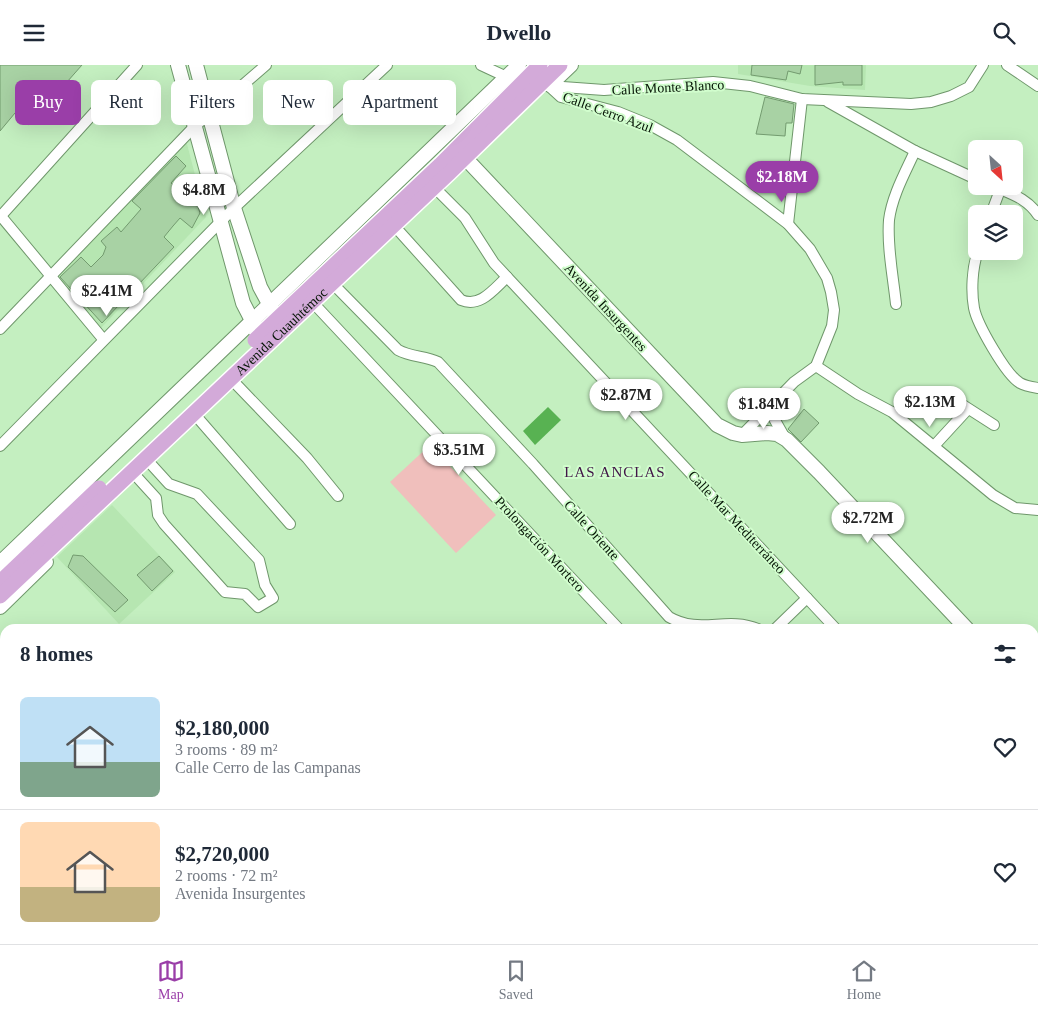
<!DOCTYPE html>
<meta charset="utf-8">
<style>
body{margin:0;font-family:Georgia,serif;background:#f2f2f3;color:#1f2937;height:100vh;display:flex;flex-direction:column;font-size:19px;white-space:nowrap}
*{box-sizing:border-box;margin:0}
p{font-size:16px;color:#747a83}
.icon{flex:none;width:28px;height:28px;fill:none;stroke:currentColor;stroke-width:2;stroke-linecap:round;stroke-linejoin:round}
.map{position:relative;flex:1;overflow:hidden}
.side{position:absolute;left:0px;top:559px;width:1039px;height:321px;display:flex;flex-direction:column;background:#fff;border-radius:15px 15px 0 0;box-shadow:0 5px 20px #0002}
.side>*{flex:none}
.guide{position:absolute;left:15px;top:15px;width:500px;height:45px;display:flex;gap:10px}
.needle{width:32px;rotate:153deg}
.buttons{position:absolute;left:968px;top:75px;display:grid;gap:10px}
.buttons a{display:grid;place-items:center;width:55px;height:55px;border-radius:8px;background:#fff;box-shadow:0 5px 20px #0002;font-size:25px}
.price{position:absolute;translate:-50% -42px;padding:0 11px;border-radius:18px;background:#fff;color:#222;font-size:16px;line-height:32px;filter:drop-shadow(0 1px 2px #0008)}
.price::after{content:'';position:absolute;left:50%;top:30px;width:15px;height:11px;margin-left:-8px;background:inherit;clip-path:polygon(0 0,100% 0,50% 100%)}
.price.current{background:#9a3ea8;color:#fff}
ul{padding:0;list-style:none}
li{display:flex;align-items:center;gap:15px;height:125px;padding:0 20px}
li+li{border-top:1px solid #e0e1e3}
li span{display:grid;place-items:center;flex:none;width:140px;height:100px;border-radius:8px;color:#555}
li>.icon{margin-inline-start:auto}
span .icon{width:60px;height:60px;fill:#fffc;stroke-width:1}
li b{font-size:21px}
h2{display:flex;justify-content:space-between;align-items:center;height:60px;padding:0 20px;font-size:21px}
.tag{padding:0 18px;border-radius:8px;background:#fff;box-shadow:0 5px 20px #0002;font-size:18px;line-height:45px}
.tag.current{background:#9a3ea8;color:#fff}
header{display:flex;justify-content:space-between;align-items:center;height:65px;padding:0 20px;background:#fff;font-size:22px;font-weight:800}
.dock{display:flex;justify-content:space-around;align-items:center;height:70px;border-top:1px solid #e0e1e3;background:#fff;font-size:14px;color:#747a83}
.dock a{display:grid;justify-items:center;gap:2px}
.dock .current{color:#9a3ea8}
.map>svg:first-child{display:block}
</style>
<header><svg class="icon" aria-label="menu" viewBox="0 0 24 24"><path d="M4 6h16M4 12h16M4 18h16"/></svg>Dwello<svg class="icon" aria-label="search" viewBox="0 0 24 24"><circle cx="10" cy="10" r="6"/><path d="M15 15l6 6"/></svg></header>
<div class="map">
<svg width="1038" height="879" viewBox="0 0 1038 879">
<rect width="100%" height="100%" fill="#c4efc0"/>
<g fill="#b6e6b1">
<path d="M738,0H866L865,25L810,21L738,9Z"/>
<path d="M187,79L206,152L101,263L57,212L181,80Z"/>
<path d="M112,440L175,507L119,559L57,492Z"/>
</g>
<g fill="#f0bfbc">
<path d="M430,380L496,450L456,488L390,417Z"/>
<path d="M963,875H1017L1029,879H962Z"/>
</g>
<path fill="#f1706f" d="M781,875H933V879H784Z"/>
<path fill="#58b252" d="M548,342L561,355L535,380L523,366Z"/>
<g fill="#a8d2a4" stroke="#739b6f">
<path d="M0,0H82L29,60L15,48L0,66Z"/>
<path d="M752,0H802L800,9L788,6L786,15L751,10Z"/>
<path d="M815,0H862V20H843V17L815,20Z"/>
<path d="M765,32L794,39L792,58H786L785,71L756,69Z"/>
<path d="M176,91L186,101L171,118L198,142L200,148L192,163L180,153L173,161L164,172L174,182L102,258L60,212L81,192L91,202L103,190L106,182L101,176L117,162L121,167L141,144L132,136Z"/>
<path d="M804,344L819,358L801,377L788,364Z"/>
<path d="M73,490L83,491L128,535L115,547L68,502Z"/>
<path d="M159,491L173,506L152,526L137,510Z"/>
</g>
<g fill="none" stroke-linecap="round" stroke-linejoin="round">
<g stroke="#6f976b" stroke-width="12">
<g id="street">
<path d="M481,0L511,14"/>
<path d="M1007,0L1038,21"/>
<path d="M543,20L549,21L561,32L618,47L650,60L677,75L788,159L810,184L827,213L831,227L834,245L832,261L816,301L794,317L742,370"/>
<path d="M549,21L604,25L713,17L750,21L802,34L911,39L931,37L951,31L969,22L983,0"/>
<path d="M828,37L915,86L976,114"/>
<path d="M993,121C1011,129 1027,133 1038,150"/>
<path d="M439,127L465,153L494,198L836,564"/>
<path d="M991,149L1000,125"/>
<path d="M0,150L103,274"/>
<path d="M0,152L137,0"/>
<path d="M788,159L802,34"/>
<path d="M398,165L461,235C480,243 493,225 507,212"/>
<path d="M978,186C972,203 971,226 974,243C977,259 1006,310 1020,318C1025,321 1032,322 1038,323"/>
<path d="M337,223L398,285C411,292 425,291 438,297L533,399L669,552C700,570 726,551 758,564"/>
<path d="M896,239C893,211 887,182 889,155C892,131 905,108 915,86"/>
<path d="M317,242L619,564"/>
<path d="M0,264L194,62L266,0"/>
<path d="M816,301L858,329L892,347L993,430L1015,443L1038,445"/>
<path d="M234,317L307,393L338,431"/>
<path d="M955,335L994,360"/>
<path d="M768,343L785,373"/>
<path d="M197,352L290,459"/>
<path d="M0,381L234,143L387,0"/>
<path d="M934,381L968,344"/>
<path d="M136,411L156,433L158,450L164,459L225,527L245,529L258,542L273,533L265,520L259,495L197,429L169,419L149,397"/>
<path d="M775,564L807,533"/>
<path d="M1034,705L1038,708"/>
<path d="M0,721L5,716"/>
<path d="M0,873L5,870"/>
<path d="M132,875L133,879"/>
<path d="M217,875L220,879"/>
<path d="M266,875L267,879"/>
<path d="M316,875V879"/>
<path d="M715,875L722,879"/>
<path d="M743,875L744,879"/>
<path d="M85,879V875"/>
<path d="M377,879L379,875"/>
<path d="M571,879L572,875"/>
<path d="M651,879L653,875"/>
</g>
</g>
<g stroke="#6f976b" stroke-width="16">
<g id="secondary">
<path d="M178,0L243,238L257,265"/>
<path d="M196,0L234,143L260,222L274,248"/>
<path d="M550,20L571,0"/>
<path d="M470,98L717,360L733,368L742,370L767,368L777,369L787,375L819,407L967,564"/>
<path d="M0,498L519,0"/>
<path d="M0,542L46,497"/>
<path d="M1034,631L1038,635"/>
</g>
</g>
<use href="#street" stroke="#fff" stroke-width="10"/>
<use href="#secondary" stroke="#fff" stroke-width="14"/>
<g stroke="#fff" stroke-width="18" stroke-linecap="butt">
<g id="primary-bridge">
<path d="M255,275L440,100L540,0"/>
<path d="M0,517L99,423"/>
<path id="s1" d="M0,531L449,108L560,0"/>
</g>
</g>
<use href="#primary-bridge" stroke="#d3aad9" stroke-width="15"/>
</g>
<g text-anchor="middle" stroke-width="4" stroke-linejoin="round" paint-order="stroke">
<g font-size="14" fill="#051405" stroke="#d1fdcd">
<text transform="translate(668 22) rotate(-3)" y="5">Calle Monte Blanco</text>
<text transform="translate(608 47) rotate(20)" y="5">Calle Cerro Azul</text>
<text transform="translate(606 242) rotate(47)" y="5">Avenida Insurgentes</text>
<text dy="5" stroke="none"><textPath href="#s1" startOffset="386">Avenida Cuauhtémoc</textPath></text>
<text transform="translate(737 457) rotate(47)" y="5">Calle Mar Mediterráneo</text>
<text transform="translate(592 465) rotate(48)" y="5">Calle Oriente</text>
<text transform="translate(540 479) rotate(47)" y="5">Prolongación Mortero</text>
</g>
<g font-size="15" letter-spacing="1" fill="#411547" stroke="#d1fdcd">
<text x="615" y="412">LAS ANCLAS</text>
</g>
</g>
</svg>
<div class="buttons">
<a><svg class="needle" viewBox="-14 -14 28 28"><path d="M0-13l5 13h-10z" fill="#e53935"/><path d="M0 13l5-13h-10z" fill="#747a83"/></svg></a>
<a><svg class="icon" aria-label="layers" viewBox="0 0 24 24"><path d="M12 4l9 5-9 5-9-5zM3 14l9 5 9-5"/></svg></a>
</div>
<b class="price current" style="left:782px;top:138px">$2.18M</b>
<b class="price" style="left:204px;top:151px">$4.8M</b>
<b class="price" style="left:107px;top:252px">$2.41M</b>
<b class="price" style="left:626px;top:356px">$2.87M</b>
<b class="price" style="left:930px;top:363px">$2.13M</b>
<b class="price" style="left:764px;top:365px">$1.84M</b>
<b class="price" style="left:459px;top:411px">$3.51M</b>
<b class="price" style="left:868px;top:479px">$2.72M</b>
<div class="guide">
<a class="tag current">Buy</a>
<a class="tag">Rent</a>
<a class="tag">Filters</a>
<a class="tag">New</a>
<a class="tag">Apartment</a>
</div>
<section class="side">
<h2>8 homes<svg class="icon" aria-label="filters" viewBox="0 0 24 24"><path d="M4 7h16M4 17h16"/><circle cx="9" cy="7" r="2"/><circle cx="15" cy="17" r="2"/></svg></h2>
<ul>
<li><span style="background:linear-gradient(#bfe0f5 65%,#7fa58c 0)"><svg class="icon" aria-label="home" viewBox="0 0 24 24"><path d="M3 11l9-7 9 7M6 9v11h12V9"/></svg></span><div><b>$2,180,000</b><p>3 rooms · 89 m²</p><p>Calle Cerro de las Campanas</p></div><svg class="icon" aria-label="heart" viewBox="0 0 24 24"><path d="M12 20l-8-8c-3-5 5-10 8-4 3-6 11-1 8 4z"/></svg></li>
<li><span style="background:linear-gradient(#ffd9b3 65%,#c2b280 0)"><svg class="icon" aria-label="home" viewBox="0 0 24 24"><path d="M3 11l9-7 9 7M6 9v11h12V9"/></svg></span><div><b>$2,720,000</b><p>2 rooms · 72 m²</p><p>Avenida Insurgentes</p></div><svg class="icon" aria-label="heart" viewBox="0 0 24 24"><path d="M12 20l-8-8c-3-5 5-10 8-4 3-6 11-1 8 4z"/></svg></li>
</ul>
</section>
</div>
<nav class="dock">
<a class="current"><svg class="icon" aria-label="map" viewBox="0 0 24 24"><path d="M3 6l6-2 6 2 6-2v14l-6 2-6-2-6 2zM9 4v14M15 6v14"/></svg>Map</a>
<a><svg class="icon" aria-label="saved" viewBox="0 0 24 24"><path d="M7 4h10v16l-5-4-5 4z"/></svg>Saved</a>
<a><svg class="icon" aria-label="home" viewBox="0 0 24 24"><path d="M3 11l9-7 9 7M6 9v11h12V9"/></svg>Home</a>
</nav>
